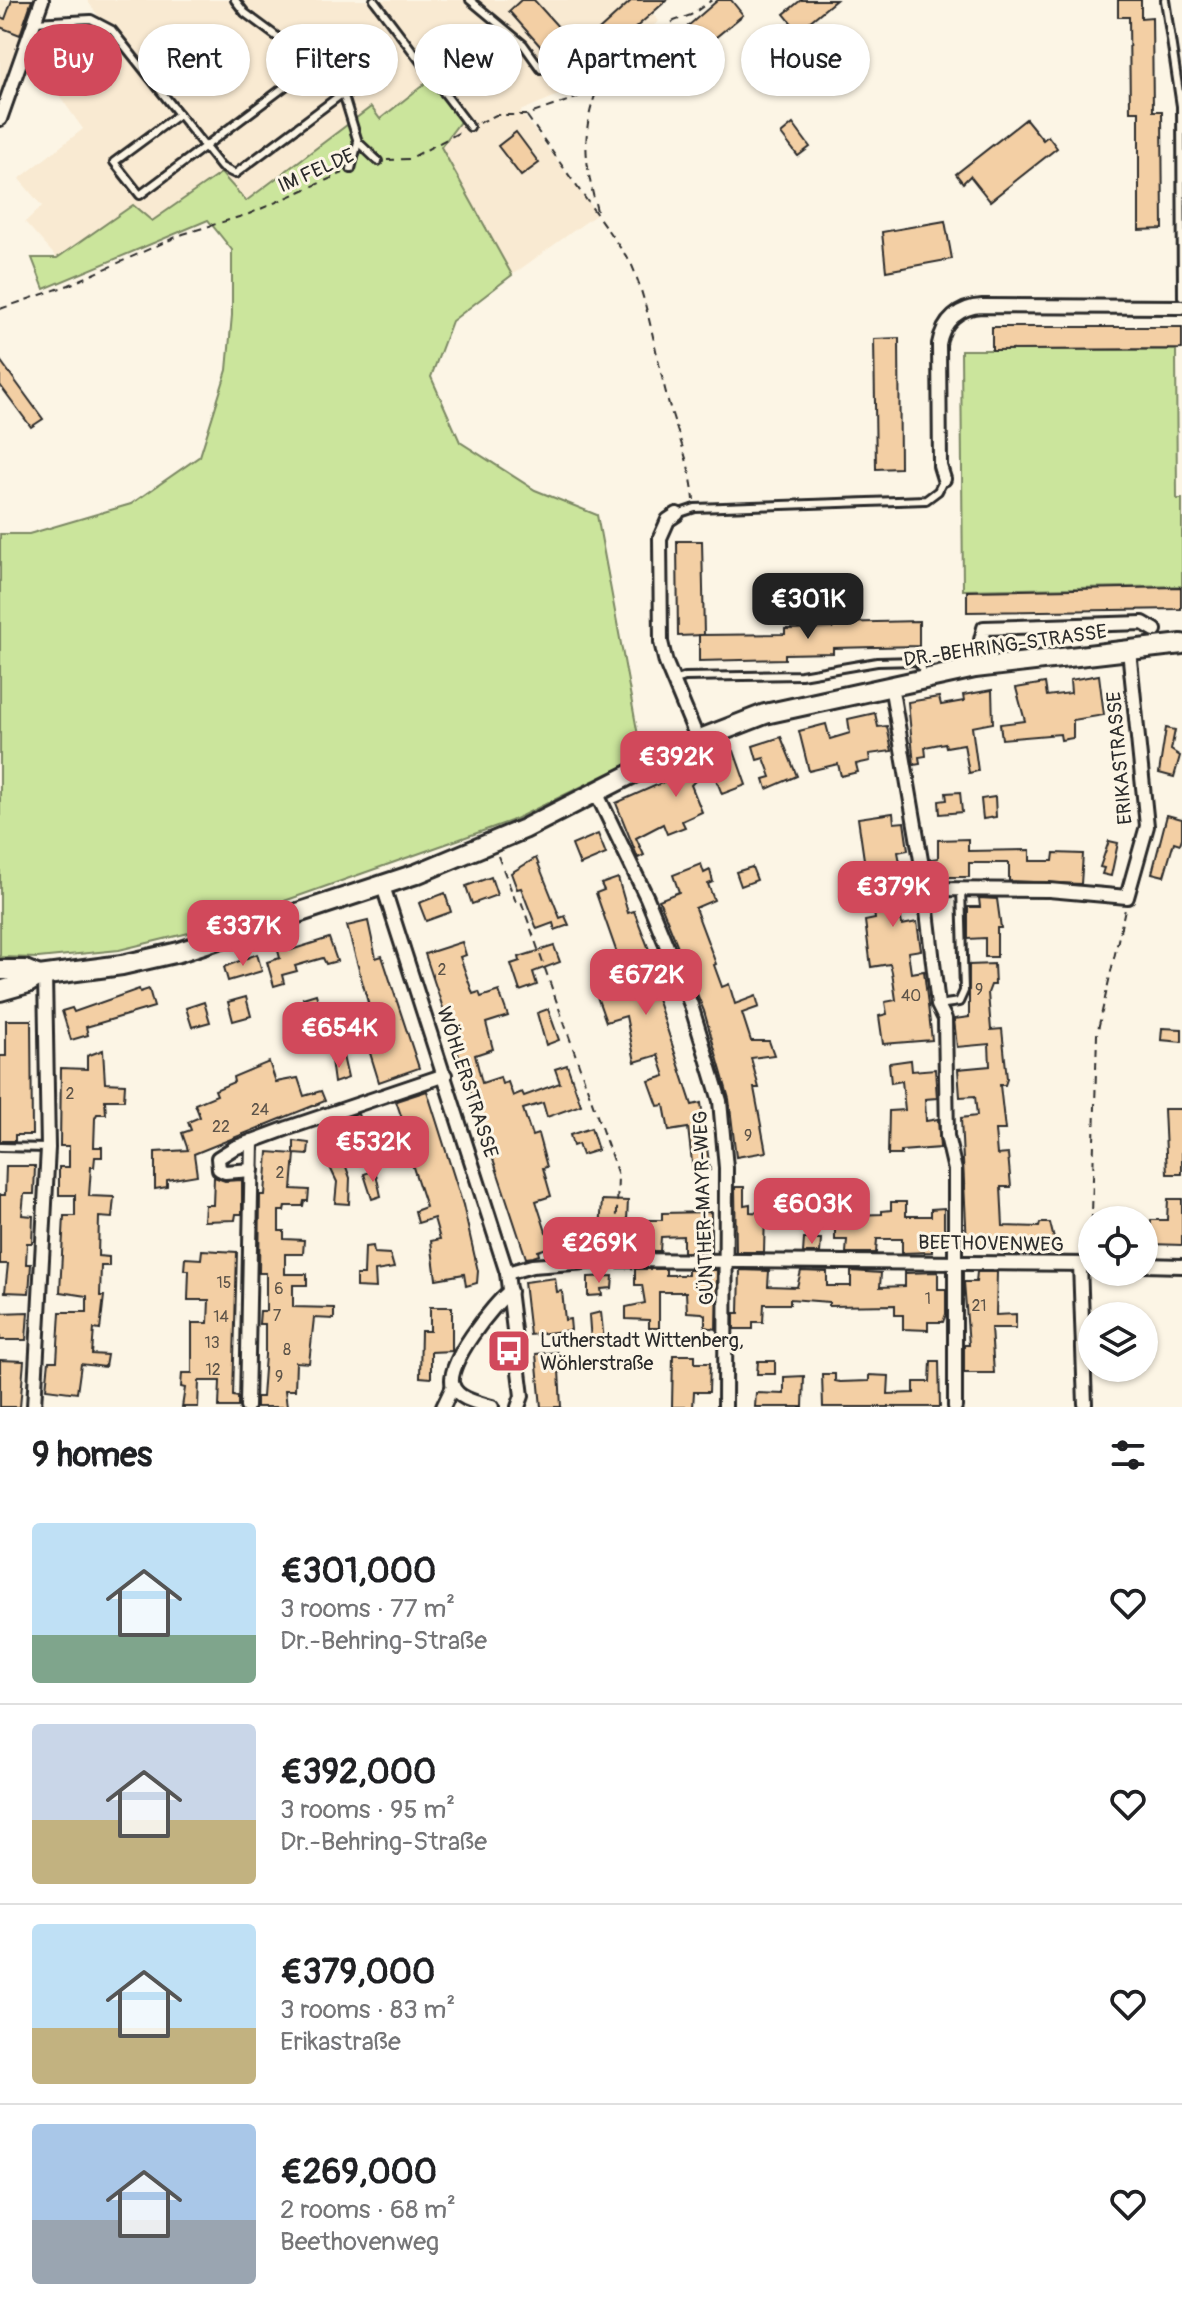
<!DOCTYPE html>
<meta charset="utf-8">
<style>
body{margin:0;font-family:Pangolin,sans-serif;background:#f2f2f2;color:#202124;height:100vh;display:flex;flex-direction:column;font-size:30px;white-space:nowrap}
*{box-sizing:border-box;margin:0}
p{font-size:26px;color:#757577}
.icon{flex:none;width:44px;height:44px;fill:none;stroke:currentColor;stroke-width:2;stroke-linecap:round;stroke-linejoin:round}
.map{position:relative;height:1407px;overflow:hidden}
.sheet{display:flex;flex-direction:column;background:#fff;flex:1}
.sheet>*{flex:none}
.top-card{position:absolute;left:24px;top:24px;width:1134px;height:72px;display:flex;gap:16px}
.fabs{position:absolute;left:1078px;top:1206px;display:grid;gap:16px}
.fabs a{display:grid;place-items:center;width:80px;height:80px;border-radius:50%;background:#fff;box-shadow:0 2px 6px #0004;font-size:40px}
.price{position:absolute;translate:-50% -68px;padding:0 18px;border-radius:16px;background:#d1495b;color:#fff;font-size:26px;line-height:52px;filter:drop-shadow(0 2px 4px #0008)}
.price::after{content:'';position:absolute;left:50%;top:48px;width:24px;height:18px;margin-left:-12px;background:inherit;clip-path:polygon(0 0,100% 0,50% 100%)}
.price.selected{background:#222;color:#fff}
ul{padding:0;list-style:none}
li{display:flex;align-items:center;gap:24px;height:200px;padding:0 32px}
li+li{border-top:2px solid #e0e0e0}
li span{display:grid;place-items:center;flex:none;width:224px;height:160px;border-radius:8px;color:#555}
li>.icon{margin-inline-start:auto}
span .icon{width:96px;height:96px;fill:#fffc;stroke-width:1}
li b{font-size:34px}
h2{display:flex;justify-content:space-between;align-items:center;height:96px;padding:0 32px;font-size:34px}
.chip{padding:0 28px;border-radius:36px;background:#fff;box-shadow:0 2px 6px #0004;font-size:28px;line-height:72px}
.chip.selected{background:#d1495b;color:#fff}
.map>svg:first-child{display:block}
</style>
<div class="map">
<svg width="1182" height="1407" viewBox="0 0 1182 1407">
<rect width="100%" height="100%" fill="#fcf5e5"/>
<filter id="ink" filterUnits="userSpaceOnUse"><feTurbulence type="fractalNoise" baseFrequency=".0125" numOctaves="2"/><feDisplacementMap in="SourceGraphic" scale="16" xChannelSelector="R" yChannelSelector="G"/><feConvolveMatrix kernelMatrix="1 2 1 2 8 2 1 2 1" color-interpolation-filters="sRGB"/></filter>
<g filter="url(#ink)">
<g fill="#f9ead2">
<path d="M0,0H37L0,106Z"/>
<path d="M87,0H642L659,21L583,85L520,111L597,214L512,275L441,147L379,120L370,108L245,201L221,173L152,222L132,205L57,258L25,222L42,206L19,179L83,129L44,74L105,26Z"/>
</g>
<g fill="#cbe59c" stroke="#7b8864" stroke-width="2">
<path d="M427,82L462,119L441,147L512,275L452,321L431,377L460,442L535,490L597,515L642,757L511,821L205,929L119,950L38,958L0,957V534H29L131,504L200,456L227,370L232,315V250L208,220L44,289L32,258H57L133,205L152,221L221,173L246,201L371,107L380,119Z"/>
<path d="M961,350H1176L1177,499H1182V586L963,590Z"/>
</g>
<g fill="#f3cfa4" stroke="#2b2b2b" stroke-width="2">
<path d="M12,0H32L20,35L0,27V17L5,19Z"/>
<path d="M521,0H534L578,49L632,0H667L573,83L509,11Z"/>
<path d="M718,0H731L743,15L705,46L688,26Z"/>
<path d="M801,0H836L798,31L784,14Z"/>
<path d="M1118,0H1141V18L1152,17L1153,111H1162L1163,229L1139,230V111H1130L1129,17H1118Z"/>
<path d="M1026,119L1043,140L1048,136L1057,148L990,201L970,176L963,183L956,174Z"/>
<path d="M793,124L810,147L798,156L781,134Z"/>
<path d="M516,132L539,163L521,176L498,146Z"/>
<path d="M945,221L952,259L886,271L882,232Z"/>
<path d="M992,327H1182V349L992,350Z"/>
<path d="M899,338L900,468L876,469L874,339Z"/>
<path d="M0,360L43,419L31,427L0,385Z"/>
<path d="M677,541H702L704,635L678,636Z"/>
<path d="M1181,587V609L967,612V591Z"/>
<path d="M919,621V646L833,648V653L785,654V659L699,661V635L785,634V629L833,628V623Z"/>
<path d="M1099,675L1104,715L1073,720V738L1061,740L1060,734L1002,739L1000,724L1025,721L1016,688L1045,683L1047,696L1071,693L1070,680Z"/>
<path d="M992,690L993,723L972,727L978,771L969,773L964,744L946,747L945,743L925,747L926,756L919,757L920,764L914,765L908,702L939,697L941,705L964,701L963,695Z"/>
<path d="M875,713L878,727L887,726L892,751L869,754L870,761L856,764L858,772L841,776L838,764L809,771L799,731L826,724L830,739L850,733L848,719Z"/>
<path d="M1166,728L1175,730L1171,750L1180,756L1174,777L1159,773Z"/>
<path d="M781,737L797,776L767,789L764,779L771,777L764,758L757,760L753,746Z"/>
<path d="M734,751L746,785L722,794L714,774L695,781L691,785L702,812L682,821L685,827L667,834L663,824L636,838L644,855L638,858L616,803Z"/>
<path d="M960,792L962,812L940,814L939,801L947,800L946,793Z"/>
<path d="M995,797L996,817L983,819L981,799Z"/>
<path d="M893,813L894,823L904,822L908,850L898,852L902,873L910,872L914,899L898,901L902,925L917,922L921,950L908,952L911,973L924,971L932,1040L883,1044L879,1016L887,1014L885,1002L896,1000L892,972L890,964L871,967L865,921L875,919L872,897L864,899L855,874L866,873L858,818Z"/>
<path d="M1167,815L1182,819V838L1180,844L1174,842L1164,876L1152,873Z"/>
<path d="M598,834L606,854L580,865L572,845Z"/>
<path d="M968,839V851L1030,850V861H1053L1054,853L1083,854L1081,884L1009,881V863H969V877H932L931,859L938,858V840Z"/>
<path d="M1109,841L1118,843L1111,876L1102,874L1104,868L1100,867Z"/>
<path d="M536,858L560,918L565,916L569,925L555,930L553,923L537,929L521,888L517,889L511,873Z"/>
<path d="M701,864L704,873L710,870L713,882L708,884L714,900L695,908L716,964L714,965L722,987L729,984L735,1004L756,996L759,1007L742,1013L751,1041H769L774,1055L751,1058L759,1088H754L766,1152L736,1157L729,1099L704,1011L659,900L679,892L673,875Z"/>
<path d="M752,867L757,880L741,886L736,872Z"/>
<path d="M491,877L497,895L472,904L466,886Z"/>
<path d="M618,878L628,913L634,911L662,983L653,986L692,1105L701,1103L710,1170L693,1171L688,1128L669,1131L664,1105L658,1106L649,1081L665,1076L658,1055L635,1062L626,1016L606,1022L593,985L610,979L604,965L619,959L596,893L604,890L601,884Z"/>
<path d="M445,893L451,912L426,921L419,903Z"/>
<path d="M979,898L997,899L1001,928H997V957H985V938L968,939V907H980Z"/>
<path d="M368,921L376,958L382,956L419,1068L379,1082L370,1053L366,1047L358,1050L350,1020L370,1010L347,926Z"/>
<path d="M329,938L337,961L326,964L323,958L295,966L297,971L282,975L284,983L274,986L267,962L280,958L277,947L289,943L291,950Z"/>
<path d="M462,942L466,955L460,957L473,994L479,992L481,997L499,991L508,1016L486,1023L493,1049L475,1055L482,1083L500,1077L502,1084L508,1082L513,1096L522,1092L524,1096L560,1083L555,1069L567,1065L581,1105L547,1117L543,1103L523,1109L532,1136L538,1134L547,1167L543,1168L551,1196L536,1201L546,1232L558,1228L559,1234L575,1229L578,1238L538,1251L539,1255L533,1257L526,1258L425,954Z"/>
<path d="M554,946L560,962L533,972L537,985L520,991L511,964L520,961L519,957Z"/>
<path d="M257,954L262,971L228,981L224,967Z"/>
<path d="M994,964L995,985H991L988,993L991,1030L1002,1029L1007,1079L1005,1085H1000L1005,1130H995L997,1155L1008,1154L1011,1187H1001L1003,1226L1039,1227L1040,1223H1050L1055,1243H1039V1247L967,1245L961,1118L977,1116L975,1096L960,1097L958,1069L990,1066L989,1044L957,1047L954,1019L969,1017V965Z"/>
<path d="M139,989L140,992L149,989L154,1007L86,1027L88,1035L71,1040L62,1011L72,1008L74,1012Z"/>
<path d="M316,994L323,1018L310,1022L303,998Z"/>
<path d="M246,997L251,1016L233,1021L228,1002Z"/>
<path d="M204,1002L210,1022L192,1027L186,1008Z"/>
<path d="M548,1009L559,1040L546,1045L537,1013Z"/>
<path d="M6,1020H31L32,1135H15V1141H0V1056H6Z"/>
<path d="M1162,1028L1182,1029V1042L1161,1040Z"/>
<path d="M103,1050L105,1083L125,1084L124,1100H105L106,1114H97L95,1118L94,1147H102V1157H95L94,1167H91L89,1196L114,1197L112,1218L99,1217L98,1256L109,1257V1266H101L100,1296H104L100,1330L94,1329L92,1354L107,1355L105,1367L81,1364L77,1393L46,1389L49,1361H57L60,1312H87V1296L60,1292L64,1216H75V1195H59V1167H69V1146H60L61,1068L87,1069V1056Z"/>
<path d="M343,1056L348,1078L334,1083L331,1060Z"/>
<path d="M911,1060L912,1071L935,1069L937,1098L925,1099L926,1121L938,1119L940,1148L901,1151V1155H888L889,1111L905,1110L902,1081L891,1083L889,1063Z"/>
<path d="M269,1062L276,1082L298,1078L304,1096L321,1091L325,1101L194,1154L197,1175L167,1180V1187L155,1189V1152L188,1150L182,1133L191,1130L188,1122L200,1117L195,1104L217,1095L215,1090L234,1082L233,1077Z"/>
<path d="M427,1091L463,1205L478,1271L477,1283L466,1286L464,1274L436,1279L431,1241L440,1239L434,1218L418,1223L415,1211L426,1207L411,1161L416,1159L396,1101Z"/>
<path d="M1164,1109H1182V1174H1167Z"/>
<path d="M358,1114L371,1149L357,1154L348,1124L343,1125L341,1120Z"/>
<path d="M591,1128L598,1150L582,1155L578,1144L573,1146L570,1135Z"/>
<path d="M294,1141L309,1143L308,1155L295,1154L292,1189L309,1190L308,1201H304L303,1206H285L284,1211H279V1231H284V1239L304,1240L303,1254H285V1274H307V1285H293V1307L334,1308V1319L314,1318L309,1363L296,1362L295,1390H285L287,1407H256V1397H262L265,1355V1324H259L260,1311H266V1273H259L260,1195H265L268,1152L294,1154Z"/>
<path d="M341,1153L350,1178L349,1204L335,1203L337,1182L326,1159Z"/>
<path d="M6,1166H35L34,1194H24L22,1215L33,1216L32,1243H27L26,1264H31L29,1293L5,1292L8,1264H0V1195H5Z"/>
<path d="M375,1170L381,1196L372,1199L364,1174Z"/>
<path d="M214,1177L225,1181L242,1180V1214H236L235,1220L204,1221L205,1205H213Z"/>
<path d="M735,1187H744V1205L750,1204V1212L765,1213L764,1252H736Z"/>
<path d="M1168,1199H1182V1245L1150,1244L1151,1220H1167Z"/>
<path d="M602,1200L628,1201L627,1220H662V1213L711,1212V1252H683V1236L661,1237L660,1251H630V1233L600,1230Z"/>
<path d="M891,1202H906V1216H931V1209L944,1208V1240L932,1239V1252L902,1253V1239H877L876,1253H846L847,1240H835V1220H852L853,1215L882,1214V1211L891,1210Z"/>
<path d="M804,1239H821L820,1253H803Z"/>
<path d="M373,1246L374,1253L390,1254L394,1268L375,1271L376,1288L356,1287V1275H364L365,1247Z"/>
<path d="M202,1250L237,1252L233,1396L238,1397V1407H219L220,1381H199L198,1407H182L185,1388L181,1387L182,1373H192V1323H208L209,1300H188L189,1270H184L185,1258L201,1259Z"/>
<path d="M635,1269H666V1275H688V1270H717L716,1329L705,1327V1315L702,1313L687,1312L686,1292H659V1328H649V1320L626,1319V1307L645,1303L642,1285H635Z"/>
<path d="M740,1270L769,1271L768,1286L797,1287L801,1271L827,1272V1286H851V1271L881,1273L880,1287L905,1286V1273L938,1272V1289H946V1314L943,1322H928V1330L903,1329V1315H895V1305L829,1306V1302L790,1299V1304H764L763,1322H753V1329H734V1313H739Z"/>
<path d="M977,1272H997L996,1315L1016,1314V1328H991L994,1373H964V1345H969L964,1282H976Z"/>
<path d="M613,1276L612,1288L601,1289L602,1295L588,1296V1277Z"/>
<path d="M555,1278L557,1292L562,1291L565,1320L570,1319L571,1330L530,1335L524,1282Z"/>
<path d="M430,1307H452V1351L431,1352V1378L420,1377L421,1331H430Z"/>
<path d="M28,1312L26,1340H0V1313Z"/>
<path d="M601,1312L604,1341L591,1342L589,1315Z"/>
<path d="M558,1352L561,1407H541L536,1354Z"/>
<path d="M673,1355H695V1363H710L709,1392H694L693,1407H672Z"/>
<path d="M0,1360L24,1361L20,1407H0Z"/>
<path d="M758,1361H775V1374H757Z"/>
<path d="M931,1361H939L940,1407H823L822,1374H835V1381L840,1382L869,1381V1375L889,1376L888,1394L914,1393V1382H930Z"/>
<path d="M804,1376L803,1407H755L756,1393L784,1394V1377Z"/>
</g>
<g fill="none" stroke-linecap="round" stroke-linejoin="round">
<g stroke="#2b2b2b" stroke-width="12">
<g id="lane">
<path d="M235,0L245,13L322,70L343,93L358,142L378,161"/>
<path d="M374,0L470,127"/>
<path d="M470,0L523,44L541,69"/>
<path d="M1165,0L1181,106L1182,297"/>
<path d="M34,22L91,19L112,30L221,167L235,174L343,93"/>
<path d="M179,114L114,162L140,195L315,64"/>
<path d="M351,169L358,142"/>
<path d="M677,514L695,508L926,500L938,491L944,479"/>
<path d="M673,681L685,677L801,675L877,662L917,661L922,668L924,678"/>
<path d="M938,1005L959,1002L964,991L961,888"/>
<path d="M0,1147L48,1148"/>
</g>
</g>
<g stroke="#2b2b2b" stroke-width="18">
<g id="street">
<path d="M0,119L42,0"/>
<path d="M944,479L940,466L939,344C943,321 959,307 982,306L1182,307"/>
<path d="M677,514L668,520L660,538L661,642L666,663L698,740"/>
<path d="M981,640L984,628L1143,623L1155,630"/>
<path d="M891,685L921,860L938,1005L945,1019L947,1136L955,1170V1407"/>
<path d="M596,792L647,898L691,1005L720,1101L726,1168L725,1407"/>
<path d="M383,886L507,1273L522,1396L518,1407"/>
<path d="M924,889L1049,890L1127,897L1147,826L1129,650"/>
<path d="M252,1170L225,1172L219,1169L218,1158L234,1148L288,1128L445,1075"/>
<path d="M1080,1264L1085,1404"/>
<path d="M1144,1265L1182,1266"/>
<path d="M507,1273L532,1266L615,1260L1092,1264"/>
<path d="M34,1407L48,1148L45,975"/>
<path d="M247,1407L252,1141"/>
<path d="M443,1407L453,1386"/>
<path d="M492,1407C479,1403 459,1400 453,1386C444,1365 494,1304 510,1291"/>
</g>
</g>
<g stroke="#2b2b2b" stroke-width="24">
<g id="secondary">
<path d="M0,970H25L39,976"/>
<path d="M0,991L28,983L39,976L122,965L179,952L416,874L524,829L698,740L765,714L975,668L1182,644"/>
</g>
</g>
<g stroke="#2b2b2b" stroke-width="2" stroke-dasharray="8 6" stroke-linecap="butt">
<path d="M527,116L631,263C649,305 655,352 667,397C676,431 691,464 694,500"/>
<path d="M479,123L496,115H527L576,98L599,84L674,21L691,15L712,0"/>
<path d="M387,160L409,159L462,131"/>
<path d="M597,211C585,164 580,131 599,85"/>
<path d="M0,309L69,285L183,234L249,214L343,173"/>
<path d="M498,856L516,902L521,901L618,1175L616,1247"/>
<path d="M1091,1251L1097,1034L1125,909"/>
</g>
<use href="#lane" stroke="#fcf5e5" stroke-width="6"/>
<use href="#street" stroke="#fcf5e5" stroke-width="12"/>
<use href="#secondary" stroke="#fcf5e5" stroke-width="18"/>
</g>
</g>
<defs>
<g id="bus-square" transform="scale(2.3)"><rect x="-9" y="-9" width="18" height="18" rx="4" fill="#d1495b" stroke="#fcf5e5"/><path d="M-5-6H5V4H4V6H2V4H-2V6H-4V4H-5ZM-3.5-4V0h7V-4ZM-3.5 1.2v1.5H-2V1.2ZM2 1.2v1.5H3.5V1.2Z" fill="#fff"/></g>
</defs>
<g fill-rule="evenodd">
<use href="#bus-square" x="509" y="1351"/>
</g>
<g text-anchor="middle" stroke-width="6" stroke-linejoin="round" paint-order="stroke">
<g font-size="16" fill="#5d5449">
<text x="442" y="975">2</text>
<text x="979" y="995">9</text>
<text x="911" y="1001">40</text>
<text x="70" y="1099">2</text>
<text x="260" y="1115">24</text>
<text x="221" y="1132">22</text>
<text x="748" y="1141">9</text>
<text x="280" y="1178">2</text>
<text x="224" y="1288">15</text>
<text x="279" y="1294">6</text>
<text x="928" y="1304">1</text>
<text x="979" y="1311">21</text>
<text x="277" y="1321">7</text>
<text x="221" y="1322">14</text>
<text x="212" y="1348">13</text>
<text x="287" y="1355">8</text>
<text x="213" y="1375">12</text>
<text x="279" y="1382">9</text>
</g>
<g font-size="20" fill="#2b2b2b" stroke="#fcf5e5">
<text transform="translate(316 170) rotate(-24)" y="7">IM FELDE</text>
<text transform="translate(1005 645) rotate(-8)" y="7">DR.-BEHRING-STRASSE</text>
<text transform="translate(1119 758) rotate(-95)" y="7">ERIKASTRASSE</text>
<text transform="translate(468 1082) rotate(72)" y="7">WÖHLERSTRASSE</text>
<text transform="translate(703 1208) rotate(-92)" y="7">GÜNTHER-MAYR-WEG</text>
<text transform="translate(991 1243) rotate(1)" y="7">BEETHOVENWEG</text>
</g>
<g font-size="20" fill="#2b2b2b" stroke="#fcf5e5" text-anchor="start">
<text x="540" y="1347">Lutherstadt Wittenberg,<tspan x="540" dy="23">Wöhlerstraße</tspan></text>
</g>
</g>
</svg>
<div class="fabs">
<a><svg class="icon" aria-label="locate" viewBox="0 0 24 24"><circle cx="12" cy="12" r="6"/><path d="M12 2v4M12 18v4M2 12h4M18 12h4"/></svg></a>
<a><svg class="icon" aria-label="layers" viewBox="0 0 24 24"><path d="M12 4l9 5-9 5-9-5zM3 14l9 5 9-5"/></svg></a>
</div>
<b class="price selected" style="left:808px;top:641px">€301K</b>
<b class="price" style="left:676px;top:799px">€392K</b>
<b class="price" style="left:893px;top:929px">€379K</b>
<b class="price" style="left:243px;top:968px">€337K</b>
<b class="price" style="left:646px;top:1017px">€672K</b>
<b class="price" style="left:339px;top:1070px">€654K</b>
<b class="price" style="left:373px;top:1184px">€532K</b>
<b class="price" style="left:812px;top:1246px">€603K</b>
<b class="price" style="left:599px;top:1285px">€269K</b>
<div class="top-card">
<a class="chip selected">Buy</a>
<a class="chip">Rent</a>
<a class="chip">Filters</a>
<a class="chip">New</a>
<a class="chip">Apartment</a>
<a class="chip">House</a>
</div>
</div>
<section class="sheet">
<h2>9 homes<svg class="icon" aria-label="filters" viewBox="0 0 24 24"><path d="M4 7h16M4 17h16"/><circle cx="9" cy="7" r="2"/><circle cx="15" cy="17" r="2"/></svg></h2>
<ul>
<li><span style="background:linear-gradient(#bfe0f5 70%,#7fa58c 0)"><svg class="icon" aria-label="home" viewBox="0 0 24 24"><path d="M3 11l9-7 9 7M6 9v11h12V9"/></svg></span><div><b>€301,000</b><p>3 rooms · 77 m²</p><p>Dr.-Behring-Straße</p></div><svg class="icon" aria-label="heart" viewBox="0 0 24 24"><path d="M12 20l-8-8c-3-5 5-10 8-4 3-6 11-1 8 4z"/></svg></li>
<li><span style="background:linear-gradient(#c9d6e8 60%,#c2b280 0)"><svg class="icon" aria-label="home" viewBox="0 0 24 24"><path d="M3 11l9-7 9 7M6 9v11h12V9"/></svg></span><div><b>€392,000</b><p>3 rooms · 95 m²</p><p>Dr.-Behring-Straße</p></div><svg class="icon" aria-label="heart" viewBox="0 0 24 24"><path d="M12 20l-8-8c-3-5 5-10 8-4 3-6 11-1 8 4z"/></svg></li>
<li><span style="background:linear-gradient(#bfe0f5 65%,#c2b280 0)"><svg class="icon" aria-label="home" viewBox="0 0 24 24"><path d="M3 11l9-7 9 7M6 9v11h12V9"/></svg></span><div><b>€379,000</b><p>3 rooms · 83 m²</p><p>Erikastraße</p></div><svg class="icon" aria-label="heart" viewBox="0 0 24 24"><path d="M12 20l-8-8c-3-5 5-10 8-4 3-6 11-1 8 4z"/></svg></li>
<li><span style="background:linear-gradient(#a9c7e8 60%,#9aa5b1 0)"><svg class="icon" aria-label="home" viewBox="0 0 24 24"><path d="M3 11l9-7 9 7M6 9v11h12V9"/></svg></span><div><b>€269,000</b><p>2 rooms · 68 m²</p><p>Beethovenweg</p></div><svg class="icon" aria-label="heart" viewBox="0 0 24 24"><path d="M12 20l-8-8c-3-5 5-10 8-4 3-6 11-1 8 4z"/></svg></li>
</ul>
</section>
